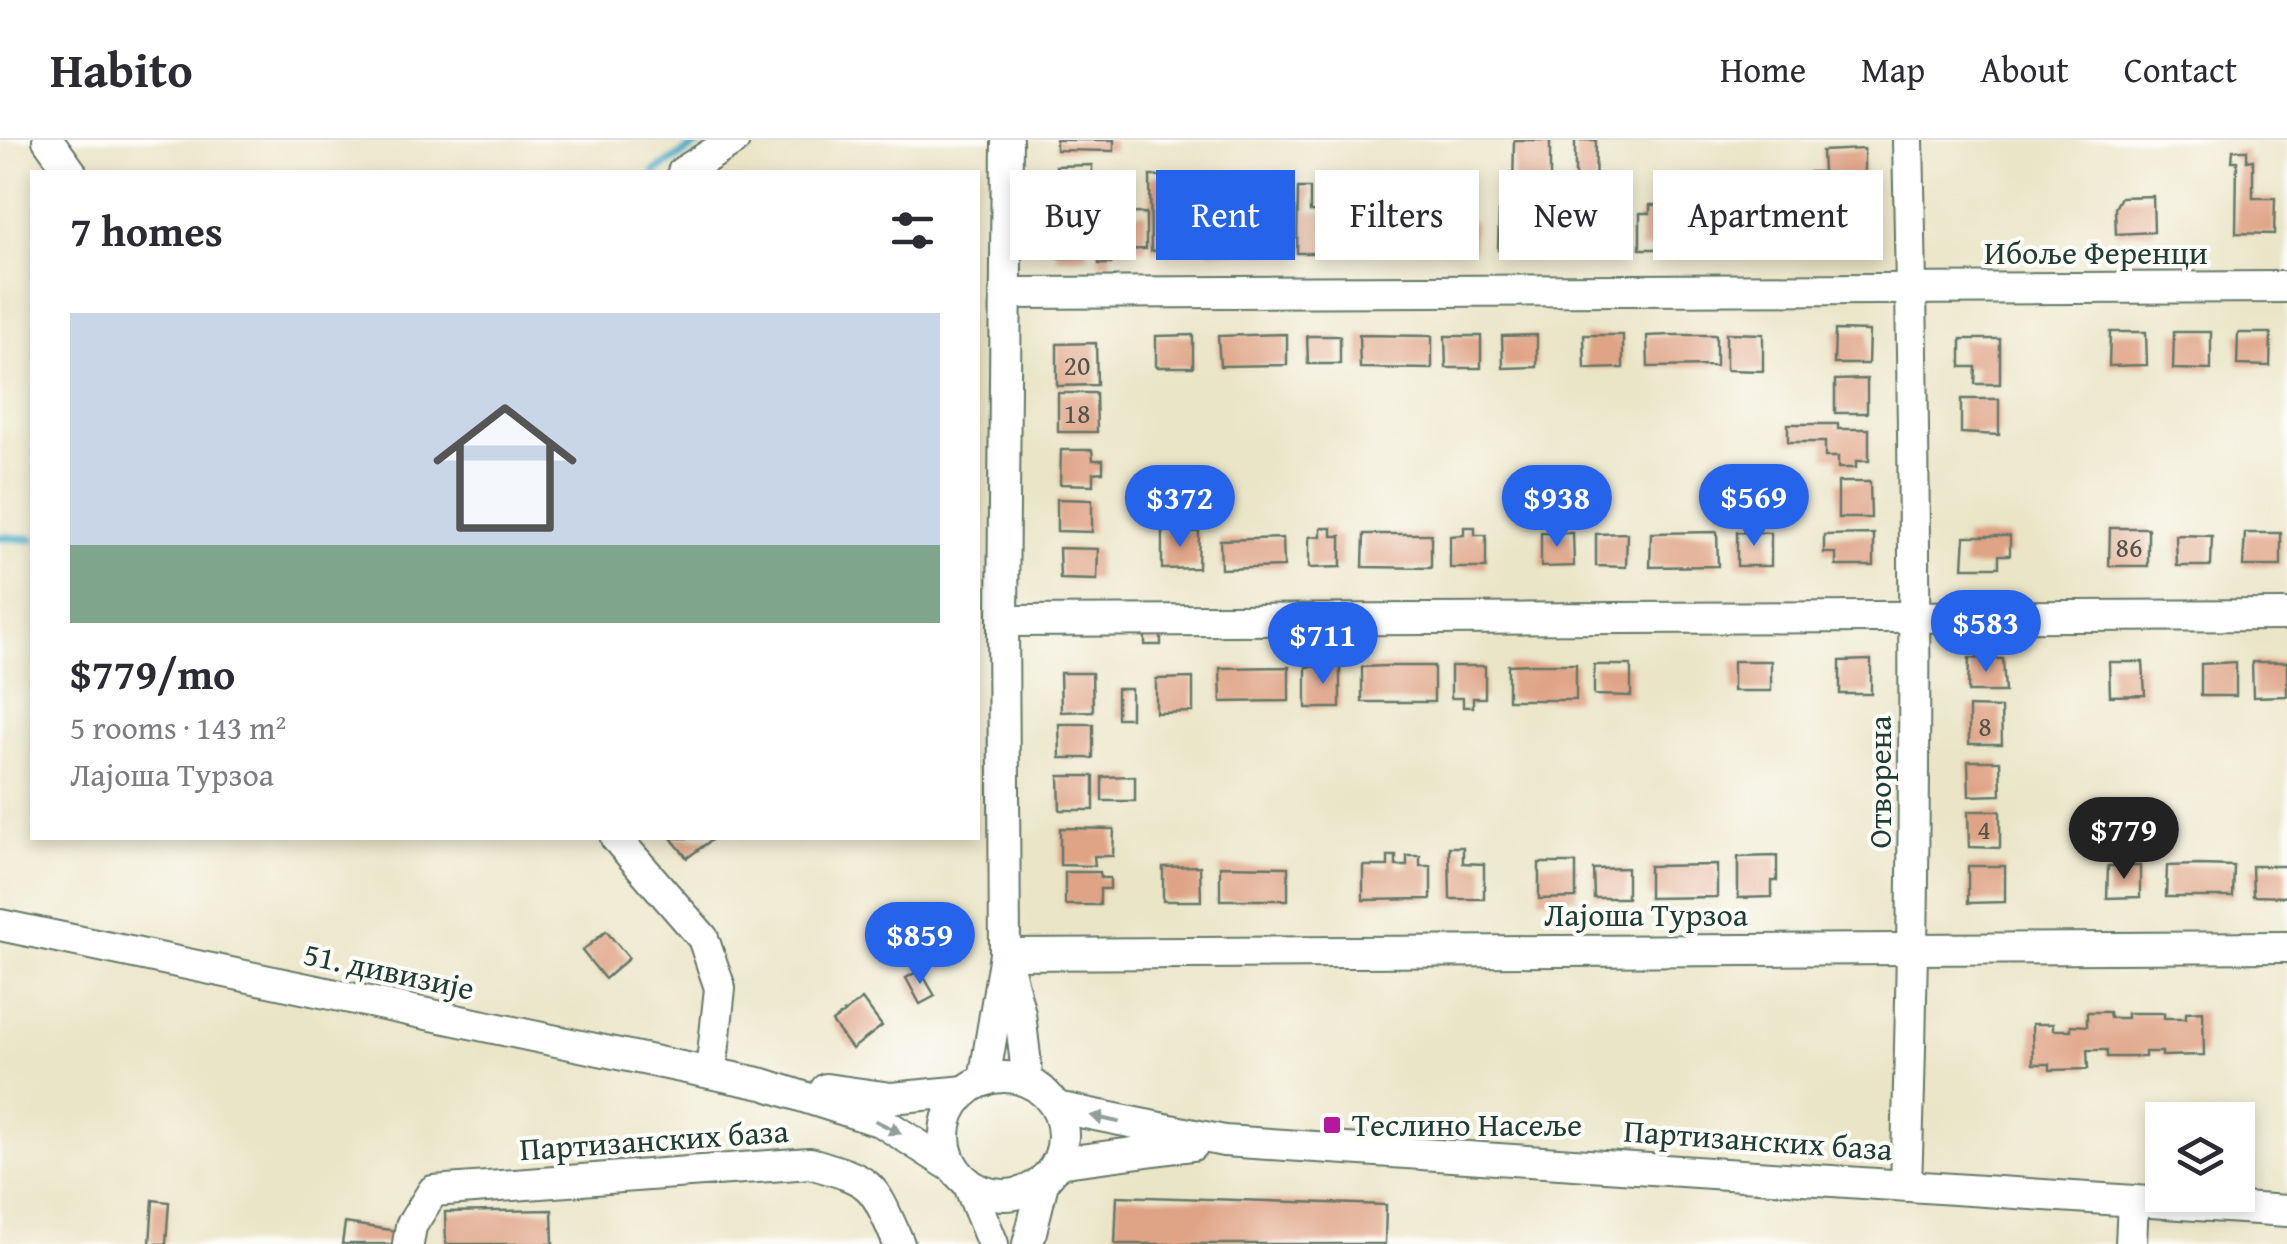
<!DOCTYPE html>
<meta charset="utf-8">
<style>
body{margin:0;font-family:"Gentium Book Plus",serif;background:#f7f7f7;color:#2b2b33;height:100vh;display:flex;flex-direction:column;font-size:38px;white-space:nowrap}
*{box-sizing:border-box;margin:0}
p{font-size:32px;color:#7c7c81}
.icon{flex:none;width:55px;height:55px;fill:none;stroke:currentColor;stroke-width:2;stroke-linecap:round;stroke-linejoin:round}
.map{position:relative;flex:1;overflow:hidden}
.side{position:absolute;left:30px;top:30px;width:950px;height:670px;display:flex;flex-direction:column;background:#fff;border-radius:0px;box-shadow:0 5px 15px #0003}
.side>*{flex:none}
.top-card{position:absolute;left:1010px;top:30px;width:950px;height:90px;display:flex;gap:20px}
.fabs{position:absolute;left:2145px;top:962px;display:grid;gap:20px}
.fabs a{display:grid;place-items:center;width:110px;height:110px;border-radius:0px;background:#fff;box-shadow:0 5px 15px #0003;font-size:50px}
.price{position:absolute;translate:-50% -85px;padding:0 22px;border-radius:35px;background:#2563eb;color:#fff;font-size:32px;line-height:65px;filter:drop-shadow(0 2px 5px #0008)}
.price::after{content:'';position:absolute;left:50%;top:60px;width:30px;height:22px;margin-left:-15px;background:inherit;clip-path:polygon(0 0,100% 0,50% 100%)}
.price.on{background:#222;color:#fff}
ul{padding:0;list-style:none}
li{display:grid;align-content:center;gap:20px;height:530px;padding:0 40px}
li span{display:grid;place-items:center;height:310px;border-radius:0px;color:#555}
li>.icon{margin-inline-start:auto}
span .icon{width:180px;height:180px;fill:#fffc;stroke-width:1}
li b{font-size:42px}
h2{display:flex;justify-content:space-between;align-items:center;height:120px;padding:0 40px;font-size:42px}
.chip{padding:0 35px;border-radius:0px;background:#fff;box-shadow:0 5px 15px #0003;font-size:35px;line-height:90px}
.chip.on{background:#2563eb;color:#fff}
header{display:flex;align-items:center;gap:60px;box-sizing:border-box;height:140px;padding:0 50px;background:#fff;border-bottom:2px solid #e1e1e2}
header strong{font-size:48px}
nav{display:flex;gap:55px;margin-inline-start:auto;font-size:35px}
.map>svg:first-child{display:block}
</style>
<header>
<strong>Habito</strong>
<nav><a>Home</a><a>Map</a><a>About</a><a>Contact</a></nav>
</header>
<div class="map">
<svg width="2287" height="1104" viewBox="0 0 2287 1104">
<rect width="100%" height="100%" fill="#fdfcf7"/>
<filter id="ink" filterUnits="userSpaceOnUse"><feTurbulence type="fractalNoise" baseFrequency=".01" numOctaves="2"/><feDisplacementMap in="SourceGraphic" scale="20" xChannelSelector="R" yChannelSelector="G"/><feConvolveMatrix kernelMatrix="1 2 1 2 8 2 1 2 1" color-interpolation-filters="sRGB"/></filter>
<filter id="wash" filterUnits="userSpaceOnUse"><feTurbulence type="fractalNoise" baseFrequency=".0048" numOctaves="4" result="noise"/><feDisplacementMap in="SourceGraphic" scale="40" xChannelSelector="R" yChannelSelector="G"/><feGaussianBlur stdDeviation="2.25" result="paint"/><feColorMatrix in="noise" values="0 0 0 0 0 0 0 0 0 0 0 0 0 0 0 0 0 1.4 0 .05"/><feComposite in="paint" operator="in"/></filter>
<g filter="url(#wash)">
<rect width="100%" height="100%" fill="#eae5c7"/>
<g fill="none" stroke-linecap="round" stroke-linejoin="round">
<g stroke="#47acc7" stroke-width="8">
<path d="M654,32L704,0"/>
<path d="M0,397L32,399"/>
</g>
</g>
<g id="blocks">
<g fill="#dfa385">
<path d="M1056,0H1114V11L1056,10Z"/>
<path d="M1514,0H1550V51L1513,50Z"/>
<path d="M1575,0H1596L1595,55H1575Z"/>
<path d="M1864,9V53L1829,55L1828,47L1811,48L1810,32H1823L1822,11Z"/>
<path d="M2233,10H2247V21L2253,20V58H2275L2274,94L2236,93L2237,21H2232Z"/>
<path d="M1092,25V63H1076V70H1057L1056,26Z"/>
<path d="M1150,36H1165V62H1176V77L1189,76V110L1151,111Z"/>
<path d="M1721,42H1736V70H1720Z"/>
<path d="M1298,48H1310V72L1335,73V113H1297Z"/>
<path d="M2153,56L2154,92L2116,94L2115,68L2121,57Z"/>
<path d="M1359,57H1384V67H1426L1427,109L1353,110V67H1359Z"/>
<path d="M1504,59L1521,60V72L1568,73L1567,112L1498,110L1499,72L1503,71Z"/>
<path d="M1650,65H1662V73H1685V65H1702V73H1712V109H1640V73H1650Z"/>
<rect x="1826" y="71" width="36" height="32"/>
<path d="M1146,73V109L1111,110V124H1099L1098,92H1088V117L1057,118L1056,79H1084V74Z"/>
<path d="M1210,78L1282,80L1281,113L1209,111Z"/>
<path d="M1585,78H1621V110H1586Z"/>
<path d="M1474,81V110L1440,111L1439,82Z"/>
<path d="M1724,83L1761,84L1760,109L1723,108Z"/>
<path d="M1835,190L1869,191L1868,224H1834Z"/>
<path d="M2110,192H2146L2147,225L2109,226Z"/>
<path d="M2174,192H2211V230L2173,229Z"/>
<path d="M1726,193L1763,194V231L1726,230Z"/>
<path d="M2238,193H2271L2270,226L2237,225Z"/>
<path d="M1287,194V225L1220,226L1218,196Z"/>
<path d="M1193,195V227H1156V196Z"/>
<path d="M1359,195L1432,196V229L1360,228Z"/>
<path d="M1537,195V227L1503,228L1502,196Z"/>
<path d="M1584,195H1623V228L1585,229Z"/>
<path d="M1670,195H1716V226L1648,227L1647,196Z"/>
<path d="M1307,196H1340V224H1308Z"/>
<path d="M1445,196H1481V228H1446Z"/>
<path d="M1961,199H2000V244H1975L1976,227H1961Z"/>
<path d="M1096,203L1097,245L1057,246V204Z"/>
<path d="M1867,239V273H1835V240Z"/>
<path d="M1058,253H1096L1097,292H1058Z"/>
<path d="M1961,259H1999V295L1961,293Z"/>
<path d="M1788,284H1838V289H1869V321H1856V328H1838V317H1825V302H1788Z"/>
<path d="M1061,310H1092L1093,320H1103V332L1093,333V345L1060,344Z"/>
<path d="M1838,342H1870L1871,378H1838Z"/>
<path d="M1057,359L1092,360V392L1057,391Z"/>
<path d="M1464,387H1475V395H1486V428H1450V396L1464,395Z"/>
<path d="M1321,388H1332V396H1341V427L1309,428V397L1321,396Z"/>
<path d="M2110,388H2148V426H2109Z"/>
<path d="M1162,391L1199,392L1198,428L1162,429Z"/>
<path d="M1717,392L1718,426L1650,427L1651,393Z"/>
<path d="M1737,392L1771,393V426H1737Z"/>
<path d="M1541,393H1573L1574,426L1541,427Z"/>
<path d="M1627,393L1626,427L1596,426V394Z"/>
<path d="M2245,393H2281V426H2243Z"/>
<path d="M1364,394H1431V428L1363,427Z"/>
<path d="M1874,394V426H1836V413H1824V395Z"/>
<path d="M2176,395L2212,396L2211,426H2177Z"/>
<path d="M1965,396H2010V415H1999V427H1963Z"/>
<path d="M1283,398L1284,427L1221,429L1220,400Z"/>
<path d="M1059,408L1098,409L1097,440L1060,439Z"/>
<rect x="1145" y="494" width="16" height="11"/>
<path d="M1969,518L2003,519L2005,552H1968Z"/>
<path d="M1871,520V554H1840V521Z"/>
<rect x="1733" y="521" width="38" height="30"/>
<path d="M2109,522H2143L2145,555L2110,556Z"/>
<path d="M2236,522V556H2201V524Z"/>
<path d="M2252,522H2287V556L2253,557Z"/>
<path d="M1531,524H1576V560H1508V525Z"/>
<path d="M1594,525H1631V556L1594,555Z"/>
<path d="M1340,526V568H1306V527Z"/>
<path d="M1386,526H1434V562H1362V527Z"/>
<path d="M1451,526H1485V558H1473V567H1463V558H1451Z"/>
<path d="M1289,527V561L1221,562L1220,528Z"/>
<path d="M1060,533H1092L1093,571L1061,572Z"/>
<path d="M1193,538V572L1156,573V539Z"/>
<rect x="1117" y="549" width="14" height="29"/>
<path d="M1969,567L2001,568L2002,604H1969Z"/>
<path d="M1059,584H1093V618H1060Z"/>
<path d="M1968,621H2000L2001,655L1969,656Z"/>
<path d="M1059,636H1094V670H1060Z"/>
<path d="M1135,636V661H1102V637Z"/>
<path d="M1968,671H2000V708L1969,707Z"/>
<path d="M1060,688L1114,689L1113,716H1094L1095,726L1060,725Z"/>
<path d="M671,698H714L687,718Z"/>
<path d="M1449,707H1463V723L1484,724V759H1450Z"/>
<path d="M1388,716H1396V726H1407V716H1420V726H1431V759L1363,760V726H1388Z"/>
<path d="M1777,716V741H1772V757L1738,758V717Z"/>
<path d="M1539,723H1576V758L1539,759Z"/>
<path d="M1717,725V757L1649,758V726Z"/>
<path d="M2199,725L2234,726L2233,757H2166L2167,726Z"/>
<path d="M1200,726L1201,761H1163V727Z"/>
<path d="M1220,726L1288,727V760H1220Z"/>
<path d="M1968,726H2005V762L1968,763Z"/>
<path d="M2108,726H2140V757L2107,758Z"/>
<path d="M2252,726H2287V757L2253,756Z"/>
<path d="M1627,728V758H1594L1593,729Z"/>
<path d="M1065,732H1100L1101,738H1110V749H1100V765H1065Z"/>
<path d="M606,791L629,818L605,839L582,811Z"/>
<path d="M920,830L935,856L920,864L906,838Z"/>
<path d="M862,859L882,886L852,909L832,882Z"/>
<path d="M2203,871L2204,915L2162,916V912H2145V917H2107V910H2087L2088,929L2050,930V924H2033L2032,884H2053V890H2071V885L2087,886V872H2109L2110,878H2127V873H2164V878H2186V872Z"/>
<path d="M1117,1056L1386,1065L1385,1104H1115Z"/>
<path d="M153,1060L169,1062L166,1104H150Z"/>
<path d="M552,1070L553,1104H446L445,1072Z"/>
<path d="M345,1083L397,1091L395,1104H342Z"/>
</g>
</g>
</g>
<g filter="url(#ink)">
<use href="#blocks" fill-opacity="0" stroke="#667867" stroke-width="2.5"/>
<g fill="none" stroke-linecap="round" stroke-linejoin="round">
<g stroke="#667867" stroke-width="34">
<g id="minor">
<path d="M48,0L71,32"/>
<path d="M683,32L734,0"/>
<path d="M1005,153L2287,147"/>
<path d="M1003,481L2287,475"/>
<path d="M616,698L703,798L720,848L711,933"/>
<path d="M0,785L763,944L882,982L954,1028"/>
<path d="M1005,814L2287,807"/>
<path d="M1008,827L1020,874L1028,942"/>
<circle cx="1004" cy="996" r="59"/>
<path d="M984,941L1005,814L1003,481L1007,0"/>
<path d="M826,949L891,958L966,951"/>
<path d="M1056,967L1224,1001L2287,1071"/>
<path d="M1057,1023L1193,1005"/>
<path d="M968,1043L993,1104"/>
<path d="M1906,1045C1918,696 1916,348 1908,0"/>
<path d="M408,1104L411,1086L433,1051L810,1023C876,1042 872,1043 899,1104"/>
<path d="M1028,1104L1044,1039"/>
<path d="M2131,1104L2133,1062"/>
</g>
</g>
<use href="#minor" stroke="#fff" stroke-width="30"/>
</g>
<defs><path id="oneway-solid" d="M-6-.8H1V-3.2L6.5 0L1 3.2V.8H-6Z" transform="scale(2.5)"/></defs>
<g fill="#8f9e9a">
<use href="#oneway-solid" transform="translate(1105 979) rotate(-167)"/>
<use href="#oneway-solid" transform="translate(888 987) rotate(27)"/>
</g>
</g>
<rect fill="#b5179e" stroke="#fdfcf7" stroke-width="4" x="1322" y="975" width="20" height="20" rx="5"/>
<g text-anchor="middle" stroke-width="8" stroke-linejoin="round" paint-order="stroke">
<g font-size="28" fill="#4f5648">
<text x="1077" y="235">20</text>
<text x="1077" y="283">18</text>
<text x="2129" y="417">86</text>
<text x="1985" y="596">8</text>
<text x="1984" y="699">4</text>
</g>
<g font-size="32" fill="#1f3d34" stroke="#fdfcf7">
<text x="2096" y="124">Ибоље Ференци</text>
<text transform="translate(1880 642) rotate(-90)" y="11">Отворена</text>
<text x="1646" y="786">Лајоша Турзоа</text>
<text transform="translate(389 831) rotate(12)" y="11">51. дивизије</text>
<text transform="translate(654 1000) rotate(-4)" y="11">Партизанских база</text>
<text transform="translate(1758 1000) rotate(4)" y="11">Партизанских база</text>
</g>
<g font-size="32" fill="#1f3d34" stroke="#fdfcf7" text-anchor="start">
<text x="1352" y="996">Теслино Насеље</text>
</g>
</g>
</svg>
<div class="fabs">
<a><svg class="icon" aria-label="layers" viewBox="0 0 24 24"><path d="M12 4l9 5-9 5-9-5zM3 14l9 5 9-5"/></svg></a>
</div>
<b class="price" style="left:1754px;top:409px">$569</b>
<b class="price" style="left:1180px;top:410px">$372</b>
<b class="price" style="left:1557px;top:410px">$938</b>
<b class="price" style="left:1986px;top:535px">$583</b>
<b class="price" style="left:1323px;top:547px">$711</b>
<b class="price on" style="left:2124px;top:742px">$779</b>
<b class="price" style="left:920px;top:847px">$859</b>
<div class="top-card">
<a class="chip">Buy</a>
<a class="chip on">Rent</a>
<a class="chip">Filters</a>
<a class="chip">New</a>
<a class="chip">Apartment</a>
</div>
<section class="side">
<h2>7 homes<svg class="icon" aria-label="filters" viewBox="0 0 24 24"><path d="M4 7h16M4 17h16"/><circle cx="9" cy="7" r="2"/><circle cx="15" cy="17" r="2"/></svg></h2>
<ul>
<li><span style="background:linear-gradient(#c9d6e8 75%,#7fa58c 0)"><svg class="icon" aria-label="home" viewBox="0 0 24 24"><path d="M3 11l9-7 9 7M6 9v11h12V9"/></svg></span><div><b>$779/mo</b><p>5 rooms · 143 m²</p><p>Лајоша Турзоа</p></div></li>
</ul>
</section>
</div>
